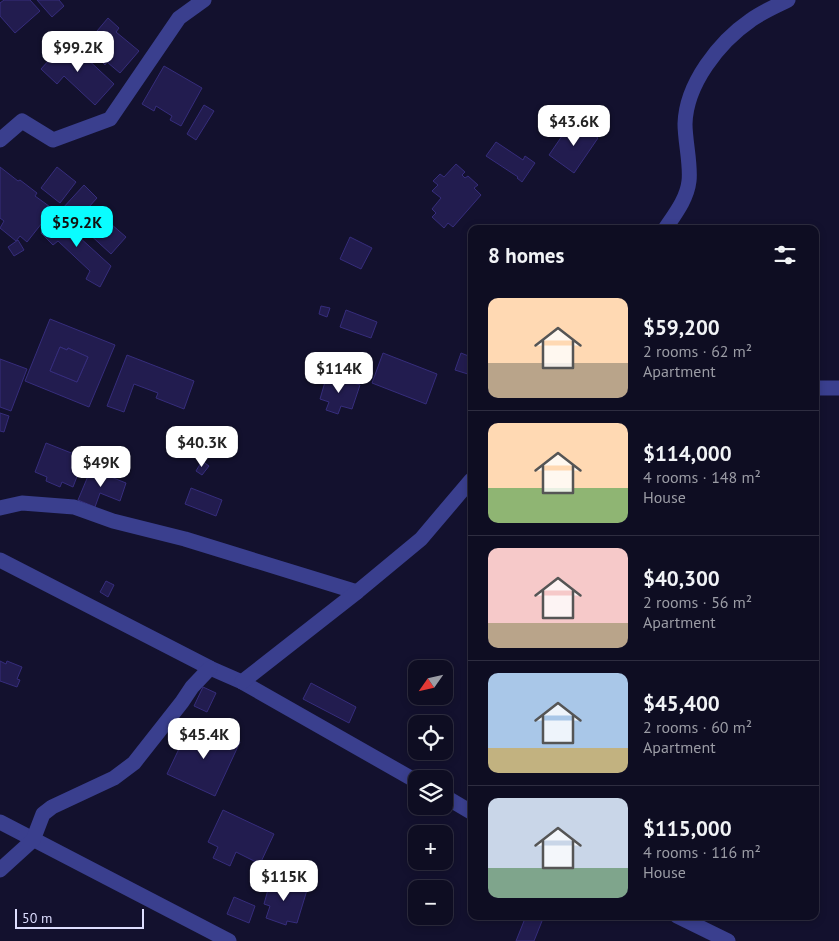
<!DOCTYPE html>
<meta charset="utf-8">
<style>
body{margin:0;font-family:"PT Sans",sans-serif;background:#1c1b2f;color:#f1f3f6;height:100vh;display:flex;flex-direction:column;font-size:19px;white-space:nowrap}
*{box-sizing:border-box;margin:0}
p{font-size:16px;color:#9b9ca5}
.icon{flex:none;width:28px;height:28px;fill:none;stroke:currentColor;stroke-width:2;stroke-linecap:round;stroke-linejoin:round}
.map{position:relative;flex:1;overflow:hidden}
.details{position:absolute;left:468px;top:225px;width:351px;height:695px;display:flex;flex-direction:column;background:#0e0d22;border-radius:10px;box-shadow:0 2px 8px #0003,0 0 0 1px #2e2d40}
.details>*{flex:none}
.needle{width:32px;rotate:236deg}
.buttons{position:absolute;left:408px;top:660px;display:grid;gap:10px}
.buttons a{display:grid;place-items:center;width:45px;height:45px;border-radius:10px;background:#0e0d22;box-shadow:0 2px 8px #0003,0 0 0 1px #2e2d40;font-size:25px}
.scale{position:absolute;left:15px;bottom:12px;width:129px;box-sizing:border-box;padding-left:5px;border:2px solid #dedeff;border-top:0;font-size:14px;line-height:18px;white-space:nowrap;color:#dedeff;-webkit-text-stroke:4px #13112e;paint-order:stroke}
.price{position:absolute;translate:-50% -42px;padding:0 11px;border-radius:10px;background:#fff;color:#222;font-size:16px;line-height:32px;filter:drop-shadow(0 1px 2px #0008)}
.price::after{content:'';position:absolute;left:50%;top:30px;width:15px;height:11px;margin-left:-8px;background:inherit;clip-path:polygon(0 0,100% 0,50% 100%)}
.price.active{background:#0afdff;color:#111}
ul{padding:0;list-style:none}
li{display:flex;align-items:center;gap:15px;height:125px;padding:0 20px}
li+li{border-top:1px solid #2e2d40}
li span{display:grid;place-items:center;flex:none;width:140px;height:100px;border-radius:10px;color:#555}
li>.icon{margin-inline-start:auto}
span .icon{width:60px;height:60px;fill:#fffc;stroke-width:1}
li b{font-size:21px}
h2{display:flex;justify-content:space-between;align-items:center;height:60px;padding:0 20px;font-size:21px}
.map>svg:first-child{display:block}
</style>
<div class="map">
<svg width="839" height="941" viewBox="0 0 839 941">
<rect width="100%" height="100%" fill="#13112e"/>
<g fill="#221c4f" stroke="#362d7c" fill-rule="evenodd">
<path d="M4,0H30L40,11L15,33L0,16V3Z"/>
<path d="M37,0H59L64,6L52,17Z"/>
<path d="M108,18L119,28L116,32L139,51L120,73L107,62L105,65L98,58L100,55L86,44Z"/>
<path d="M67,40L114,84L95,105L64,76L57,84L41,69Z"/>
<path d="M164,66L202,88L181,126L170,120L172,116L156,106L154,111L142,104Z"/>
<path d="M204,105L214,111L196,140L187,134Z"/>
<path d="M573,120L598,138L574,173L549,155Z"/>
<path d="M496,142L523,160L525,156L535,163L522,182L517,178L518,177L486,156Z"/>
<path d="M456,164L465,172L462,175L465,178L468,176L478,185L474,188L481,195L453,227L448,223L444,228L432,217L436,213L432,209L441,198L432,191L438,185L433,181L440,174L444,177Z"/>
<path d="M0,167L18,181L20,180L37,193L35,196L53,209L27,242L20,236L16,241L0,228L4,221L0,218Z"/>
<path d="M57,167L76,182L60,203L41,188Z"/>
<path d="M84,185L97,198L88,208L108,227L111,224L126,237L111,254L62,209Z"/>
<path d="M61,211L72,221L67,226L111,266L100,287L86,279L90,271L58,241L53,245L41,233Z"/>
<path d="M350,237L372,248L361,269L340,259Z"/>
<path d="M18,240L24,250L14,256L8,247Z"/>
<path d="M321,306L330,308L327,317L319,314Z"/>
<path d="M346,310L377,322L371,338L340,327Z"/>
<path d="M50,319L115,345L89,407L25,381ZM60,347L67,350L68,348L88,357L77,382L50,371Z"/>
<path d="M60,347L67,350L68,348L88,357L77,382L50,371Z"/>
<path d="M383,353L437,374L426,404L372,383Z"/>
<path d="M461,353L471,357V375L455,370Z"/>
<path d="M127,355L194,381L184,409L156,398L158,393L134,384L124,412L107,406Z"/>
<path d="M0,359L27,369L11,411L0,407Z"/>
<path d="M327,375L360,385L352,409L341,406L338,414L326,410L329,402L320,399Z"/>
<path d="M0,413L9,416L4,432L0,431Z"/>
<path d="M46,443L84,458L73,487L62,482L60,487L46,481L47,477L35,472Z"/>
<path d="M202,461L209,466L202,475L196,471Z"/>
<path d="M91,469L126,483L120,501L100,493L95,507L78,500Z"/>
<path d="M191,488L222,500L216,516L185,504Z"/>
<path d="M106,581L114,585L108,597L100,592Z"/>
<path d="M0,661L6,664L7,661L22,667L17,679L20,680L17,687L0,681Z"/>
<path d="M311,683L356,707L349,723L303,699Z"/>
<path d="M203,687L216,693L207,712L194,706Z"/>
<path d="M211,728L240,742L215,796L167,774L188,730L206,739Z"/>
<path d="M223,810L274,834L260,864L236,852L230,866L213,858L218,847L208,842Z"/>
<path d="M271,879L307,890L297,923L287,921L286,925L266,918L270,906L264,904Z"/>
<path d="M234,897L255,906L249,923L227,914Z"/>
<path d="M526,916H544L534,941H516Z"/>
</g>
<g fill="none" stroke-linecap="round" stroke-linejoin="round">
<g stroke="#3a3f8e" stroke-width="15">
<path d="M0,140L22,121L53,140L110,119L179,18L204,0"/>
<path d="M665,229C675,214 687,199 689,181C691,165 685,141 685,124C686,84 719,42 751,20C762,12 776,6 788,0"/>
<path d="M815,388H839"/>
<path d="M0,508L22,503L74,507L113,521L185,539L357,592"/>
<path d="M0,560L210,668L242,682L416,781"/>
<path d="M242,682L357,592L421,539L471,480"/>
<path d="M444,796L471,812"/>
<path d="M0,822L229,941"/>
<path d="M0,870L33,840L43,814L52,807L114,778L134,763L182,702L192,687L210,668"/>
<path d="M677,916L728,941"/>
</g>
</g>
</svg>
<div class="buttons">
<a><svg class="needle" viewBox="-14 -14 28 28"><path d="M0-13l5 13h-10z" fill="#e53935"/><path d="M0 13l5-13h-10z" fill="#9b9ca5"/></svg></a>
<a><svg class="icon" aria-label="locate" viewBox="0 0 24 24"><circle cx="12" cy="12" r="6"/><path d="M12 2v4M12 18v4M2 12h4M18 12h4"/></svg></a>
<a><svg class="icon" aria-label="layers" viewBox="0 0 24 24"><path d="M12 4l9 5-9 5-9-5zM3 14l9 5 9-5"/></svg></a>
<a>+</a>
<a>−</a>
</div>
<div class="scale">50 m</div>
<b class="price" style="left:78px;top:73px">$99.2K</b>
<b class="price" style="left:574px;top:147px">$43.6K</b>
<b class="price active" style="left:77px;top:248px">$59.2K</b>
<b class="price" style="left:339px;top:394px">$114K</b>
<b class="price" style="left:202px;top:468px">$40.3K</b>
<b class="price" style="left:101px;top:488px">$49K</b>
<b class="price" style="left:204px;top:760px">$45.4K</b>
<b class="price" style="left:284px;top:902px">$115K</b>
<section class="details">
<h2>8 homes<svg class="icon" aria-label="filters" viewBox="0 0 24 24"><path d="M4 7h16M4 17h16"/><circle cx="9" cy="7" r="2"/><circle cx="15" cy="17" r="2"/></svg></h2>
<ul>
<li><span style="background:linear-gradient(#ffd9b3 65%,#b9a48a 0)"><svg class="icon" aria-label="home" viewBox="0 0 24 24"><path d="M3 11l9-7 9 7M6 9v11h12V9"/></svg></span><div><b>$59,200</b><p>2 rooms · 62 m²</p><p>Apartment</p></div></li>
<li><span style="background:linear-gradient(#ffd9b3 65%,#8fb573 0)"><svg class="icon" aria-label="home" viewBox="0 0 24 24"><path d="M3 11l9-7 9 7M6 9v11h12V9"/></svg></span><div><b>$114,000</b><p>4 rooms · 148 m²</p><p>House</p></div></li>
<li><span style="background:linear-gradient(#f6c9c9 75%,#b9a48a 0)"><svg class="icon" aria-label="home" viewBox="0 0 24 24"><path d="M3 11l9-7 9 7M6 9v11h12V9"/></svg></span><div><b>$40,300</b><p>2 rooms · 56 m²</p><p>Apartment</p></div></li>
<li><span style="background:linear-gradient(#a9c7e8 75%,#c2b280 0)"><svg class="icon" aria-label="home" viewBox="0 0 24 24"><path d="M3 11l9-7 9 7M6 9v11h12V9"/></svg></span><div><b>$45,400</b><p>2 rooms · 60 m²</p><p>Apartment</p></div></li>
<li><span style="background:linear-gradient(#c9d6e8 70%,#7fa58c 0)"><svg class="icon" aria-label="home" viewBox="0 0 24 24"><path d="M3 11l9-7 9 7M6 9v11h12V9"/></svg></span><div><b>$115,000</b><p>4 rooms · 116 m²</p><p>House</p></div></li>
</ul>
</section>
</div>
